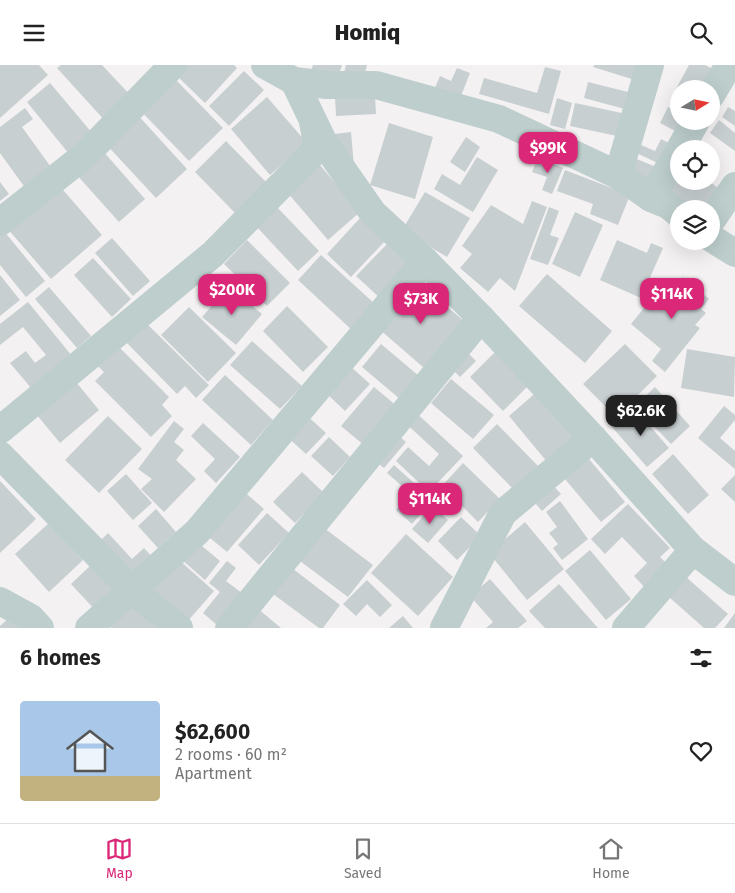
<!DOCTYPE html>
<meta charset="utf-8">
<style>
body{margin:0;font-family:"Fira Sans",sans-serif;background:#f6f6f6;color:#222;height:100vh;display:flex;flex-direction:column;font-size:19px;white-space:nowrap}
*{box-sizing:border-box;margin:0}
p{font-size:16px;color:#767676}
.icon{flex:none;width:28px;height:28px;fill:none;stroke:currentColor;stroke-width:2;stroke-linecap:round;stroke-linejoin:round}
.map{position:relative;height:563px;overflow:hidden}
.sheet{display:flex;flex-direction:column;background:#fff;flex:1}
.sheet>*{flex:none}
.needle{width:32px;rotate:80deg}
.controls{position:absolute;left:670px;top:15px;display:grid;gap:10px}
.controls a{display:grid;place-items:center;width:50px;height:50px;border-radius:50%;background:#fff;box-shadow:0 5px 20px #0002;font-size:25px}
.price{position:absolute;translate:-50% -42px;padding:0 11px;border-radius:10px;background:#db2777;color:#fff;font-size:16px;line-height:32px;filter:drop-shadow(0 1px 2px #0008)}
.price::after{content:'';position:absolute;left:50%;top:30px;width:15px;height:11px;margin-left:-8px;background:inherit;clip-path:polygon(0 0,100% 0,50% 100%)}
.price.selected{background:#222;color:#fff}
ul{padding:0;list-style:none}
li{display:flex;align-items:center;gap:15px;height:125px;padding:0 20px}
li span{display:grid;place-items:center;flex:none;width:140px;height:100px;border-radius:5px;color:#555}
li>.icon{margin-inline-start:auto}
span .icon{width:60px;height:60px;fill:#fffc;stroke-width:1}
li b{font-size:21px}
h2{display:flex;justify-content:space-between;align-items:center;height:60px;padding:0 20px;font-size:21px}
header{display:flex;justify-content:space-between;align-items:center;height:65px;padding:0 20px;background:#fff;font-size:22px;font-weight:800}
.tabs{display:flex;justify-content:space-around;align-items:center;height:70px;border-top:1px solid #e0e0e0;background:#fff;font-size:14px;color:#767676}
.tabs a{display:grid;justify-items:center;gap:2px}
.tabs .selected{color:#db2777}
.map>svg:first-child{display:block}
</style>
<header><svg class="icon" aria-label="menu" viewBox="0 0 24 24"><path d="M4 6h16M4 12h16M4 18h16"/></svg>Homiq<svg class="icon" aria-label="search" viewBox="0 0 24 24"><circle cx="10" cy="10" r="6"/><path d="M15 15l6 6"/></svg></header>
<div class="map">
<svg width="735" height="563" viewBox="0 0 735 563">
<rect width="100%" height="100%" fill="#f4f1f2"/>
<g fill="#c8cfd1">
<path d="M0,0H39L48,10L0,53Z"/>
<path d="M61,0H102L133,33L107,58L57,3Z"/>
<path d="M180,0H234L237,3L205,38L173,7Z"/>
<path d="M313,0H342L337,16L310,8Z"/>
<path d="M346,0H367L363,17L343,12Z"/>
<path d="M594,0H643L638,16L593,2Z"/>
<path d="M689,0H705L715,5L705,24H679V35L672,31Z"/>
<path d="M545,2L561,6L549,49L479,29L484,13L537,28Z"/>
<path d="M457,3L470,8L459,36L434,25L440,11L451,16Z"/>
<path d="M244,6L264,25L229,61L209,41Z"/>
<path d="M169,8L223,63L189,96L136,41Z"/>
<path d="M588,17L636,29L632,46L584,33Z"/>
<path d="M50,18L93,69L69,89L27,37Z"/>
<path d="M375,31L376,49L336,51L335,32Z"/>
<path d="M267,32L307,78L270,110L231,64Z"/>
<path d="M557,33L572,38L565,64L550,60Z"/>
<path d="M575,38L631,50L626,73L570,61Z"/>
<path d="M668,42L679,48V56H690L683,70L660,58Z"/>
<path d="M728,42L735,46V61L722,52Z"/>
<path d="M25,43L33,54L22,62L53,105L26,124L0,88V62Z"/>
<path d="M136,48L187,104L156,133L104,77Z"/>
<path d="M719,55L735,68V86L710,68Z"/>
<path d="M389,58L433,72L415,134L370,120Z"/>
<path d="M351,67L355,113L334,69Z"/>
<path d="M466,72L480,82L465,107L450,97Z"/>
<path d="M661,74L673,80L664,101L628,84L632,76L655,86Z"/>
<path d="M226,76L270,121L239,152L195,107Z"/>
<path d="M103,86L145,134L119,157L76,109Z"/>
<path d="M627,90L661,104L655,119L621,104Z"/>
<path d="M477,92L498,105L473,147L434,124L442,109L460,120Z"/>
<path d="M538,93L563,103L552,129L542,125L547,112L532,107Z"/>
<path d="M319,99L360,147L328,175L287,127Z"/>
<path d="M679,100V116H709L726,129L711,144H686L660,124Z"/>
<path d="M565,105L630,130L618,160L590,149L593,139L557,126Z"/>
<path d="M0,117L9,129L0,136Z"/>
<path d="M58,119L102,170L51,214L7,163Z"/>
<path d="M425,127L470,153L447,192L402,165Z"/>
<path d="M532,136L547,142L515,226L500,213L488,227L460,203L472,189L462,181L491,140L523,159Z"/>
<path d="M274,139L319,186L298,206L254,159Z"/>
<path d="M549,142L559,146L550,170L559,173L548,200L530,194Z"/>
<path d="M575,147L603,160L580,212L552,199Z"/>
<path d="M361,152L386,175L351,212L327,189Z"/>
<path d="M3,165L45,216L26,232L0,200V168Z"/>
<path d="M112,173L150,216L133,231L95,188Z"/>
<path d="M247,175L290,218L267,241L224,199Z"/>
<path d="M617,175L647,188L651,178L663,183L641,233L600,215Z"/>
<path d="M387,179L410,201L380,233L356,211Z"/>
<path d="M321,190L375,239L352,265L298,215Z"/>
<path d="M93,193L131,234L112,252L74,210Z"/>
<path d="M547,209L612,266L585,298L519,241Z"/>
<path d="M0,210L20,235L0,251Z"/>
<path d="M683,212L709,234L701,244L706,248L695,260L700,263L665,307L652,296L661,284L631,259L665,217L673,224Z"/>
<path d="M418,217L464,256L424,303L378,263Z"/>
<path d="M229,221L262,249L236,280L202,252Z"/>
<path d="M49,222L91,271L77,283L35,234Z"/>
<path d="M28,237L72,291L31,323L10,298L26,286L35,298L46,290L23,262L0,280V259Z"/>
<path d="M287,241L328,282L303,307L263,266Z"/>
<path d="M189,242L236,288L208,317L161,270Z"/>
<path d="M143,255L209,320L196,333L185,321L177,329L124,275Z"/>
<path d="M252,276L302,321L280,344L230,300Z"/>
<path d="M114,277L169,332L162,340L172,351L151,372L95,316L104,307L94,297Z"/>
<path d="M381,279L419,311L400,334L362,302Z"/>
<path d="M625,279L657,311L616,352L583,319Z"/>
<path d="M464,284L476,296L460,312L448,300Z"/>
<path d="M498,284L531,318L503,346L470,312Z"/>
<path d="M687,284L735,292L734,332L681,323Z"/>
<path d="M350,301L370,319L345,346L325,327Z"/>
<path d="M225,310L273,355L251,380L202,335Z"/>
<path d="M71,311L99,345L60,378L32,344Z"/>
<path d="M451,314L494,350L473,374L431,338Z"/>
<path d="M374,322L398,342L365,381L341,361Z"/>
<path d="M655,322L690,361L671,379L635,341Z"/>
<path d="M539,325L579,372L548,398L509,351Z"/>
<path d="M724,341L735,350V355L720,373L735,386V404L698,373Z"/>
<path d="M634,343L669,383L647,402L612,362Z"/>
<path d="M412,344L463,391L429,427L396,396L408,382L429,401L439,389L402,355Z"/>
<path d="M303,347L326,368L306,389L283,368Z"/>
<path d="M108,351L142,384L99,428L65,395Z"/>
<path d="M174,356L184,364L174,377L184,385L176,395L196,414L164,447L141,424L152,414L138,404Z"/>
<path d="M203,358L240,392L216,418L204,406L215,394L191,371Z"/>
<path d="M497,359L542,405L518,429L473,383Z"/>
<path d="M392,365L406,377L384,403L369,391Z"/>
<path d="M329,372L350,392L333,411L311,391Z"/>
<path d="M584,388L625,437L601,457L560,408Z"/>
<path d="M673,389L709,430L688,449L652,409Z"/>
<path d="M463,398L500,434L478,457L442,421Z"/>
<path d="M394,400L433,435L412,459L396,445L410,428L387,408Z"/>
<path d="M302,407L324,428L295,458L273,437Z"/>
<path d="M126,409L152,438L133,455L107,426Z"/>
<path d="M735,410V437L721,424Z"/>
<path d="M547,414L561,429L542,446L529,431Z"/>
<path d="M0,416L36,454L0,488Z"/>
<path d="M241,424L264,444L227,487L204,468Z"/>
<path d="M560,436L588,474L562,495L553,483L558,479L549,468L557,462L546,447Z"/>
<path d="M628,439L670,483L660,492L670,502L647,525L634,511L647,498L622,472L605,489L591,474Z"/>
<path d="M432,441L448,455L428,478L412,464Z"/>
<path d="M156,444L176,467L158,483L138,461Z"/>
<path d="M267,448L289,468L259,500L238,480Z"/>
<path d="M461,452L481,471L457,495L438,476Z"/>
<path d="M525,457L564,504L527,535L489,488Z"/>
<path d="M49,458L83,495L49,527L15,489Z"/>
<path d="M324,463L373,500L348,532L300,496Z"/>
<path d="M108,468L132,494L144,483L154,494L131,515L98,478Z"/>
<path d="M406,469L453,512L418,551L371,508Z"/>
<path d="M196,476L220,496L205,515L181,494Z"/>
<path d="M590,485L631,534L606,555L565,506Z"/>
<path d="M179,495L214,526L187,557L152,525Z"/>
<path d="M227,496L236,503L226,516L242,528L217,560L203,548L220,527L209,518Z"/>
<path d="M92,499L118,527L97,547L71,519Z"/>
<path d="M288,500L340,540L323,563H319L269,526Z"/>
<path d="M686,512L728,549L715,563H704L669,532Z"/>
<path d="M490,514L527,556L518,563H486L493,557L470,531Z"/>
<path d="M367,515L392,540L380,552L367,539L356,551L343,539Z"/>
<path d="M559,519L598,563H545L529,546Z"/>
<path d="M134,536L159,563H112L109,560Z"/>
<path d="M257,543L281,563H241Z"/>
<path d="M735,548V563H724Z"/>
<path d="M403,551L413,563H389Z"/>
<path d="M10,552L20,563H0V561Z"/>
</g>
<g fill="none" stroke-linecap="round" stroke-linejoin="round">
<g stroke="#bdcecd" stroke-width="28">
<path d="M265,0L294,16L327,20H376L499,54L618,110L651,133L668,140L679,149"/>
<path d="M294,16L324,78L373,148L425,196L481,253L593,373L693,485L735,517"/>
<path d="M711,30L729,0"/>
<path d="M680,84L696,56"/>
<path d="M618,110L650,0"/>
<path d="M651,133L679,86"/>
<path d="M711,156L735,121"/>
<path d="M0,157L84,91L173,0"/>
<path d="M711,173L735,188"/>
<path d="M0,365L213,189L318,83L313,57"/>
<path d="M0,390L132,525L179,563"/>
<path d="M0,536L31,553L40,563"/>
<path d="M89,563L197,467L425,196"/>
<path d="M229,563L481,253"/>
<path d="M444,563L503,448L593,373"/>
<path d="M626,563L693,485"/>
</g>
</g>
</svg>
<div class="controls">
<a><svg class="needle" viewBox="-14 -14 28 28"><path d="M0-13l5 13h-10z" fill="#e53935"/><path d="M0 13l5-13h-10z" fill="#767676"/></svg></a>
<a><svg class="icon" aria-label="locate" viewBox="0 0 24 24"><circle cx="12" cy="12" r="6"/><path d="M12 2v4M12 18v4M2 12h4M18 12h4"/></svg></a>
<a><svg class="icon" aria-label="layers" viewBox="0 0 24 24"><path d="M12 4l9 5-9 5-9-5zM3 14l9 5 9-5"/></svg></a>
</div>
<b class="price" style="left:548px;top:109px">$99K</b>
<b class="price" style="left:232px;top:251px">$200K</b>
<b class="price" style="left:672px;top:255px">$114K</b>
<b class="price" style="left:421px;top:260px">$73K</b>
<b class="price selected" style="left:641px;top:372px">$62.6K</b>
<b class="price" style="left:430px;top:460px">$114K</b>
</div>
<section class="sheet">
<h2>6 homes<svg class="icon" aria-label="filters" viewBox="0 0 24 24"><path d="M4 7h16M4 17h16"/><circle cx="9" cy="7" r="2"/><circle cx="15" cy="17" r="2"/></svg></h2>
<ul>
<li><span style="background:linear-gradient(#a9c7e8 75%,#c2b280 0)"><svg class="icon" aria-label="home" viewBox="0 0 24 24"><path d="M3 11l9-7 9 7M6 9v11h12V9"/></svg></span><div><b>$62,600</b><p>2 rooms · 60 m²</p><p>Apartment</p></div><svg class="icon" aria-label="heart" viewBox="0 0 24 24"><path d="M12 20l-8-8c-3-5 5-10 8-4 3-6 11-1 8 4z"/></svg></li>
</ul>
</section>
<nav class="tabs">
<a class="selected"><svg class="icon" aria-label="map" viewBox="0 0 24 24"><path d="M3 6l6-2 6 2 6-2v14l-6 2-6-2-6 2zM9 4v14M15 6v14"/></svg>Map</a>
<a><svg class="icon" aria-label="saved" viewBox="0 0 24 24"><path d="M7 4h10v16l-5-4-5 4z"/></svg>Saved</a>
<a><svg class="icon" aria-label="home" viewBox="0 0 24 24"><path d="M3 11l9-7 9 7M6 9v11h12V9"/></svg>Home</a>
</nav>
